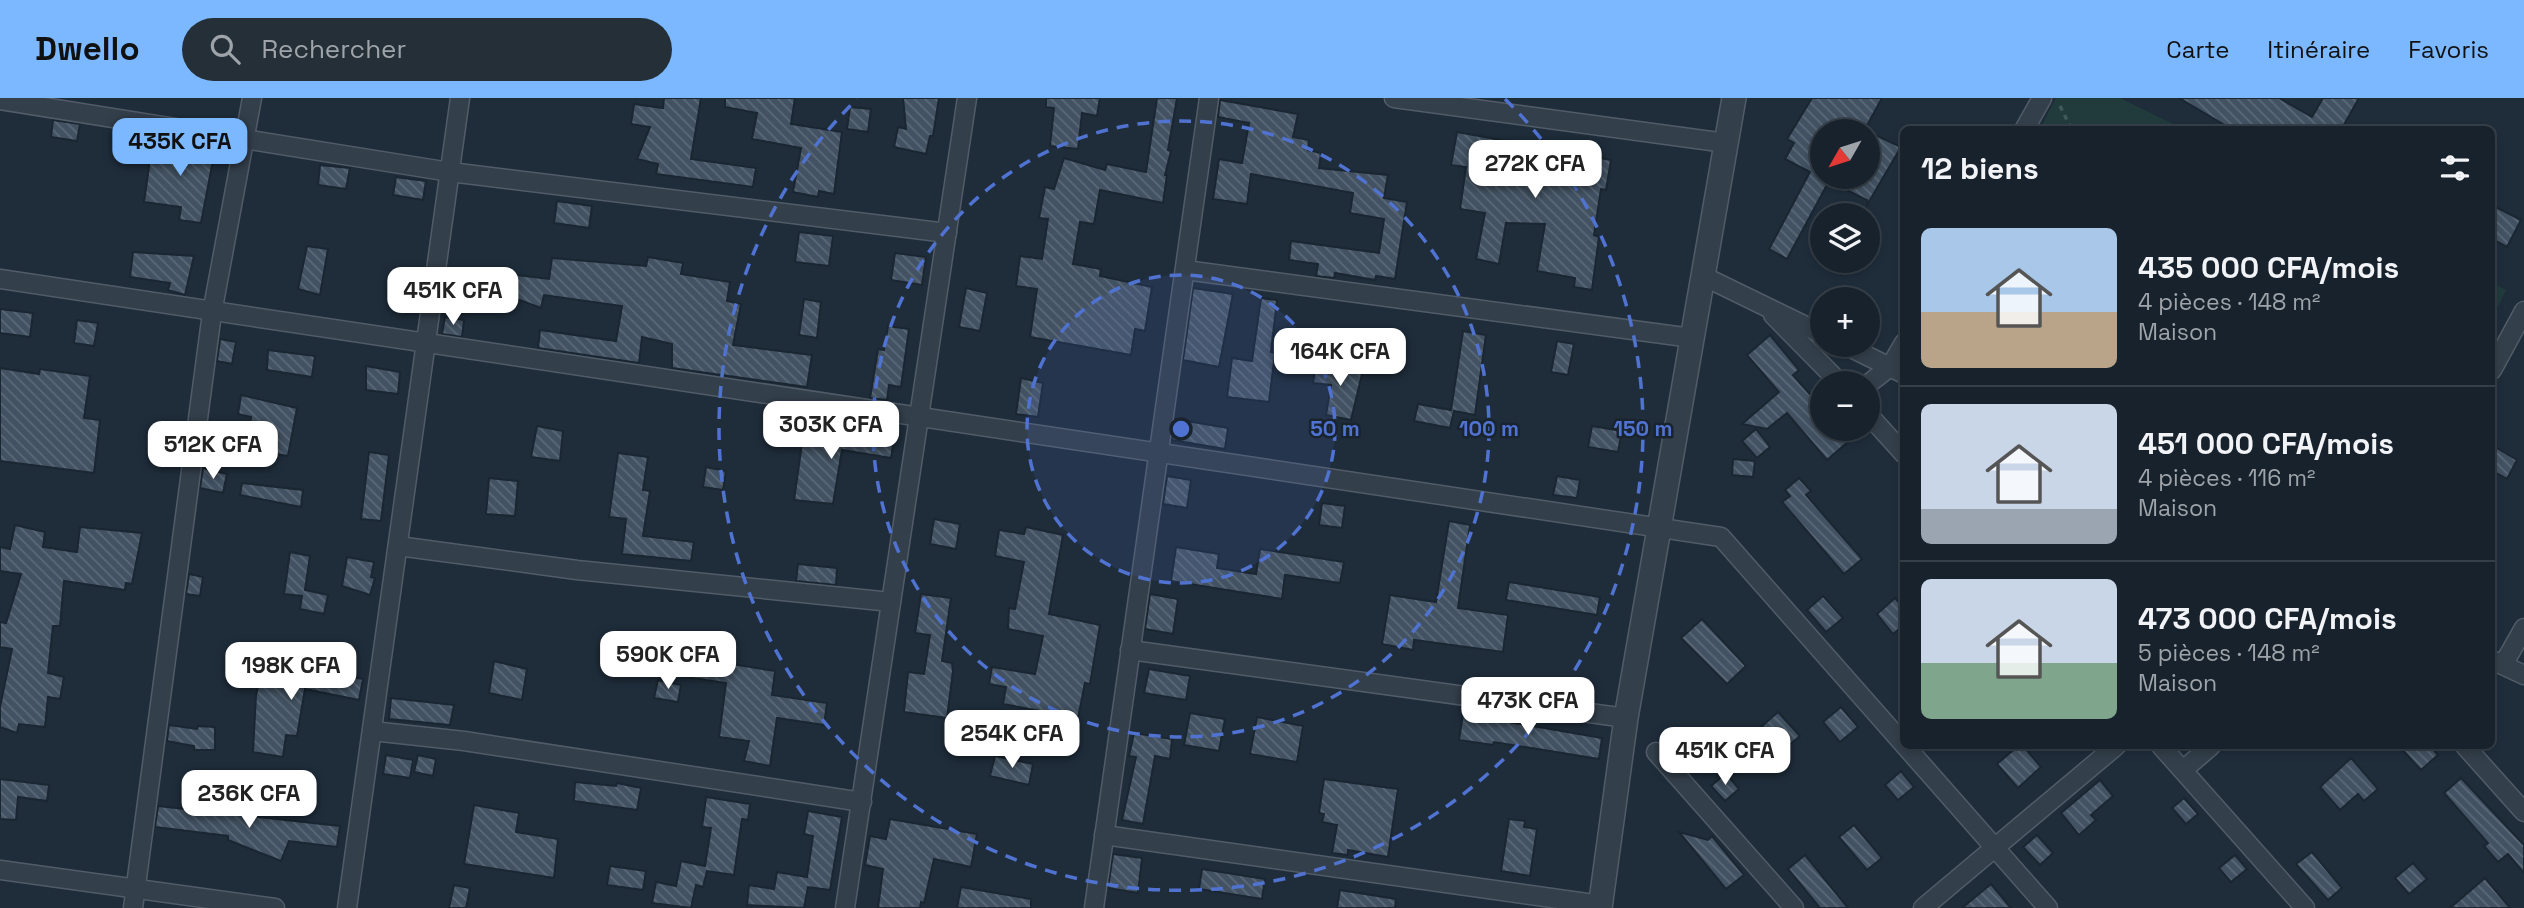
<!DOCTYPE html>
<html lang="fr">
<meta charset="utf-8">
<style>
body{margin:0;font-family:"Space Grotesk",sans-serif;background:#242f38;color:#f1f3f6;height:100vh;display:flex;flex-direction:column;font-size:26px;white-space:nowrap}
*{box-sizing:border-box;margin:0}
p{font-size:23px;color:#9ea4a9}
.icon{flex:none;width:38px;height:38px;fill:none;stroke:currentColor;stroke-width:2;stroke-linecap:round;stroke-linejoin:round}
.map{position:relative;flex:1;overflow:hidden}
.drawer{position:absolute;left:1900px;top:28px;width:595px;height:623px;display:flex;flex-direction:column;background:#17222c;border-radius:10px;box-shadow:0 4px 10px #0003,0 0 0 2px #363f48}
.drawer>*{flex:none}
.needle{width:46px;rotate:231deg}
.tools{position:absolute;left:1810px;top:21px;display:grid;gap:14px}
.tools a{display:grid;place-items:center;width:70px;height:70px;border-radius:50%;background:#17222c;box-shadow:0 4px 10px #0003,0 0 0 2px #363f48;font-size:35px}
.price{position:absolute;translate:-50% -60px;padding:0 16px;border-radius:14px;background:#fff;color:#222;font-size:23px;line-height:46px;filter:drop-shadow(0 2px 4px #0008)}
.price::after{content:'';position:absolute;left:50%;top:42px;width:21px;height:16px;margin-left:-10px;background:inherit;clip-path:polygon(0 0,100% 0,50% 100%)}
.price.selected{background:#7bb8ff;color:#111}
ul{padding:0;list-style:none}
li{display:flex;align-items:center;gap:21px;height:175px;padding:0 21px}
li+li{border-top:2px solid #363f48}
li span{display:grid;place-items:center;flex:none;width:196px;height:140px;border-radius:10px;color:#555}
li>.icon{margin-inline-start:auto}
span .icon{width:84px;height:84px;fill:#fffc;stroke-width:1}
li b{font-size:30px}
h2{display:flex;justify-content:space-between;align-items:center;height:84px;padding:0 21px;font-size:30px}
header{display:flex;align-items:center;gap:42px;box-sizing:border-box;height:98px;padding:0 35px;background:#7bb8ff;color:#111}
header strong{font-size:33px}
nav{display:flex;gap:38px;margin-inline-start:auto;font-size:24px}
.search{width:490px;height:63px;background:#242f38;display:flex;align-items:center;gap:18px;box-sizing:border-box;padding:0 24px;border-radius:38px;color:#9ea4a9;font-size:26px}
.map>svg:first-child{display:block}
</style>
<header>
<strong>Dwello</strong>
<div class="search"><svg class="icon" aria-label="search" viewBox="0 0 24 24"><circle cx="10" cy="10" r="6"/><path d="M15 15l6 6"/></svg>Rechercher</div>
<nav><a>Carte</a><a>Itinéraire</a><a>Favoris</a></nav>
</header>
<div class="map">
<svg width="2524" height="810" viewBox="0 0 2524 810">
<defs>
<pattern id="building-back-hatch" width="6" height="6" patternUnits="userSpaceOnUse" patternTransform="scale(1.75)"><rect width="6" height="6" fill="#425262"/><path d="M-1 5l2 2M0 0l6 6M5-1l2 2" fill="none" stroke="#5b6977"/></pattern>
</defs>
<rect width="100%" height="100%" fill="#1f2d3b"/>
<g fill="#213b3c">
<path d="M2056,0H2120L2183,31H2040Z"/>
<path d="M2492,185L2506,192L2492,221Z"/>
</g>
<g fill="url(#building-back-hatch)" stroke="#1a2631" stroke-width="2">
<path d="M664,0H701L691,61L756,70L753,89L656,76L658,66L637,61L650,29L631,26L634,6L663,10Z"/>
<path d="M725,0H795L791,26L842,34L834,96L819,93L818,99L793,94L801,50L752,41L757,15L725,9Z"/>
<path d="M903,0H939L933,38H930L926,56L894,49L898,29L906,31Z"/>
<path d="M1046,0H1100L1097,18L1082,15L1078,51L1050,48L1054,10L1046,9Z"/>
<path d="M1157,0H1177L1168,52L1171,53L1165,77H1167L1163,105L1100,92L1094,126L1080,124L1073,166L1101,171L1100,178L1152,189L1145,233L1135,231L1131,257L1030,239L1037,191L1016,188L1020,158L1042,161L1048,121L1039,120L1045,89L1054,91L1064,60L1105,72L1107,66L1146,74Z"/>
<path d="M1812,0H1882L1864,33H1822V79H1867V33L1901,49L1867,107V102L1829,83L1787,161L1769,151L1810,74L1785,61L1794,45L1787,41Z"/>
<path d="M2179,0H2279L2312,19L2323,0H2359L2341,32H2233Z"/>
<path d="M1220,2L1298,16L1293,39L1309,42L1308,52L1321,55L1319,70L1388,77L1384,100L1407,104L1395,181L1376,178L1375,182L1335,175L1334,180L1316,178L1318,166L1289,162L1291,143L1379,155L1384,121L1350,115L1353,95L1251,76L1247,106L1213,101L1219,61L1242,65L1249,25L1218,19Z"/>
<path d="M850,9L871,11L868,34L847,31Z"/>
<path d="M53,22L80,26L77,43L51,39Z"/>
<path d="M1457,34L1611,62L1606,92L1601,91L1594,137L1599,139L1592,192L1574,189L1575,180L1537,173L1545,126L1506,125L1499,166L1476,161L1485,115L1460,111L1466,69L1451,67Z"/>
<path d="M153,40L215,52L201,125L179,122L181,109L144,104Z"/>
<path d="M320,67L350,70L346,91L318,87Z"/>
<path d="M396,79L426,83L423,102L393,97Z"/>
<path d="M557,103L592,108L589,130L554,125Z"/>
<path d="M2492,107L2521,122L2507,149L2492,141Z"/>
<path d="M799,134L833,138L829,168L795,164Z"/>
<path d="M307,148L328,151L320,197L298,191Z"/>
<path d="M133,154L194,158L185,197L168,192L170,185L130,179Z"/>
<path d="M895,155L926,159L922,187L891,182Z"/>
<path d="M648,159L683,165L681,176L730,184L727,203L741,206L733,247L812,257L807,289L672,270V246L642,239L639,265L538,250L540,232L616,243L622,208L544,197L541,210L514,200L517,177L549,181L552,160L646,168Z"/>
<path d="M966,190L987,195L980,233L959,229Z"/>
<path d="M1193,190L1233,196L1219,269L1183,262Z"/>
<path d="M1261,200L1277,202L1271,254L1275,255L1269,304L1227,299L1232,260L1252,263Z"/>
<path d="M804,201L821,204L817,240L799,237Z"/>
<path d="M0,211L33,215L30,239L0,235Z"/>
<path d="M445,219L464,222L462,239L442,236Z"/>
<path d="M77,222L98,225L94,248L74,245Z"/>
<path d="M888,228L909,231L901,289L889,287L887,302L870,300L878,251L884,252Z"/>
<path d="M1463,233L1486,237L1475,317L1454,313L1450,330L1414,323L1418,306L1451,312Z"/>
<path d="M1770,237L1799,272L1793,277L1822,310V331H1863L1827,362L1787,315L1767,331L1742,326L1779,294L1747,257Z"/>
<path d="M220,241L236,244L232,266L217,263Z"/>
<path d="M1557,243L1574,246L1568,277L1551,274Z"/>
<path d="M268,252L315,258L312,279L267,272Z"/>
<path d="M1316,265L1363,272L1351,322L1326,317L1331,287L1313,285Z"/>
<path d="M366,268L400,274L398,296L366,292Z"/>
<path d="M0,270L39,276L40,271L90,278L84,320L100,322L94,375L0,363Z"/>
<path d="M1021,280L1043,285L1038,319L1016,316Z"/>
<path d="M241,297L297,310L288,358L246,351L251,319L238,316Z"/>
<path d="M1175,321L1228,330L1225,351L1172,342Z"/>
<path d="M537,328L563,333L560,363L531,359Z"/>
<path d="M1592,328L1622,333L1618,354L1588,349Z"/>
<path d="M831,330L894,342L891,360L842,352L833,406L794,402L804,331L830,336Z"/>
<path d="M1756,331L1770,349L1757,360L1742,343Z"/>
<path d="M2492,347L2517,362L2507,381L2492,373Z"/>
<path d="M369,354L389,357L381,423L361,421Z"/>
<path d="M618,355L648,359L643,392L650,393L643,438L694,444L691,463L622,456L626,421L609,419Z"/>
<path d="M1733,361L1755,363L1753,379L1732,377Z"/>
<path d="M706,369L726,373L723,392L703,389Z"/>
<path d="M203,370L227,376L223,395L200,390Z"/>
<path d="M1167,378L1191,382L1187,410L1163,406Z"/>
<path d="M1557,378L1580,382L1577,400L1553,397Z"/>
<path d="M489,380L518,383L515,418L486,416Z"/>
<path d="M1799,380L1811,393L1806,397L1862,461L1844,476L1782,404L1790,398L1785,392Z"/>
<path d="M242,385L303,392L301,409L240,397Z"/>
<path d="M1322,405L1345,408L1342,430L1319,427Z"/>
<path d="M934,421L960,426L956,451L930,446Z"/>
<path d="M1449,423L1470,427L1458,510L1508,517L1503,554L1414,542L1413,552L1382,546L1390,497L1436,504Z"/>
<path d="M15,427L45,434L43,449L77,454L80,429L142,435L132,486L126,485L125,492L64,483L60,528H53L48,575L64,579L60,601L48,599L45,629L19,626L17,635L0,629V609L12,551L0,549V524L6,525L21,476L0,473V449L10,451Z"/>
<path d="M1026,429L1063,437L1049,516L1100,527L1090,586L1085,585L1078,620L1003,606L1006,589L989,586L992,569L1035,576L1043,538L1008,531L1009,510L1015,511L1024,464L995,458L999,432L1024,436Z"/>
<path d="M1176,449L1219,456L1217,470L1256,476L1260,451L1344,464L1340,485L1285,477L1282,501L1171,483Z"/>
<path d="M290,454L310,458L305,492L328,497L324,516L300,511L302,498L284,496Z"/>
<path d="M347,459L374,464L371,479L375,480L370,497L342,488Z"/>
<path d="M798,466L837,470L836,487L796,483Z"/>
<path d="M189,476L203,479L200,498L186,496Z"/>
<path d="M1509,484L1600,499L1597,517L1506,502Z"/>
<path d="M921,496L951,500L942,563L952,565L953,573L947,620L904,614L908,574L924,576L930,537L915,535Z"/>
<path d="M1150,496L1178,501L1173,536L1145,531Z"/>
<path d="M1823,498L1843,520L1826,534L1807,512Z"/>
<path d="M1895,500L1904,510V527L1893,536L1877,516Z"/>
<path d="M1702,521L1746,568L1727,586L1681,540Z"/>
<path d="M689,559L775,573L772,597L827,605L824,627L777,620L770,668L744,663L749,643L719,639L726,585L686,579Z"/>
<path d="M494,563L527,571L522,602L489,595Z"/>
<path d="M264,564L363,581L359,602L305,591L297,638L286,637L283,659L253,654L256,597Z"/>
<path d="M1149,571L1190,578L1186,602L1144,595Z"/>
<path d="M658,582L681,587L678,604L654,600Z"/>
<path d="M391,600L454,607L450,627L389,621Z"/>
<path d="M1841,609L1858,629L1840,644L1823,624Z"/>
<path d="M1778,614L1800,638L1787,649H1780L1762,628Z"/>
<path d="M1190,615L1225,621L1219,653L1184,647Z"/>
<path d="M1463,616L1602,640L1599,661L1494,644L1493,647L1459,642Z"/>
<path d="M1257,619L1303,628L1297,664L1250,656Z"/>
<path d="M169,627L197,631L198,628L215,629V652H194V648L167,643Z"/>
<path d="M949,627L993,633L991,653L947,648Z"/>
<path d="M1134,635L1172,641L1170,661L1155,658L1143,726L1122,722L1136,659L1129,658Z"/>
<path d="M2018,648H2023L2041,669L2018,690L1997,666Z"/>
<path d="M2399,648H2430L2438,657L2421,672Z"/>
<path d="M386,657L413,662L410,680L383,676Z"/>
<path d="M418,657L436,661L433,678L414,674Z"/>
<path d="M995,658L1033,666L1029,687L990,678Z"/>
<path d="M2351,660L2378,691L2364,703L2358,696L2340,712L2320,689Z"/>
<path d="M1901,673L1914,689L1898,702L1885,687Z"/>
<path d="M1726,675L1739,691L1725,703L1711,688Z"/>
<path d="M2461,680L2524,747V775L2508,756L2498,764L2484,748L2488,745L2444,695Z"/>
<path d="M0,681L49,687L47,703L18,699L16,722L0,721Z"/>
<path d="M1324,681L1398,691L1388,759L1348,752V757L1332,755L1337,727L1322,724L1324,716L1319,715Z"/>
<path d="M2100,682L2113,698L2091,717L2096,722L2079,737L2061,715Z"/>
<path d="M575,684L616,688L617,685L641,690L637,712L574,703Z"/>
<path d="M706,699L750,706L748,722L742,721L734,777L707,773L703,789L696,787L691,810L652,805L656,784L676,788L681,763L705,768L711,730L702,729Z"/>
<path d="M2184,700L2198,716L2186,726L2172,710Z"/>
<path d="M474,707L519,715L516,734L558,741L554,780L464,766Z"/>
<path d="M158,708L340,728L337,749L289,743L281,763L228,742V738L155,729Z"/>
<path d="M808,713L842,719L830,792L808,789L804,810L747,807L749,787L774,791L777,774L807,779L813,738L804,736Z"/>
<path d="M890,721L977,736L971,769L934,761L924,805L921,804L920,810H878L883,771L865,767L870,738L886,741Z"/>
<path d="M1509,721L1525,723L1524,729L1537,731L1530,778L1501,773Z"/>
<path d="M1854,727L1882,760L1867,772L1839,739Z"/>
<path d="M1679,734L1708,742L1712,738L1744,777L1726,791Z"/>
<path d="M2037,737L2053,755L2040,767L2023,749Z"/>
<path d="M2312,754L2342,790L2328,802L2296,766Z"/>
<path d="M1113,756L1142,760L1138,795L1108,790Z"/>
<path d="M1805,757L1848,810H1820L1788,771Z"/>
<path d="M2235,757L2247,771L2231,784L2219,770Z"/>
<path d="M2413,765L2427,781L2409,796L2395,780Z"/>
<path d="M610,768L646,773L643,792L607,787Z"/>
<path d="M1202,771L1265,781L1262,801L1199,791Z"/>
<path d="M2485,780L2510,810H2450Z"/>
<path d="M1991,786L2011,810H1962Z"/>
<path d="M454,787L470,790L466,810H449Z"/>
<path d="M961,789L1031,801V810H957Z"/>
<path d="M1340,792L1396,801L1395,810H1337Z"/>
</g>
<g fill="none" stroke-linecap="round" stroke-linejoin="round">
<g stroke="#515c68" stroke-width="21">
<g id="minor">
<path d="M1394,0L1726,45"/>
<path d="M0,2L450,74L947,135"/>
<path d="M2024,32L2042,0"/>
<path d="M1185,172L1692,240"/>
<path d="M1703,178L1822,236"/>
<path d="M0,181L1721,439L2048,810"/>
<path d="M1773,217L1840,285"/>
<path d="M1845,247L1904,276"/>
<path d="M2492,272L2524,213"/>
<path d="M1867,287L1890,269L1904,245"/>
<path d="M1867,315L1904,356"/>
<path d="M398,448L577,472L891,504"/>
<path d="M1130,552L1626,620"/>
<path d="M2492,562L2524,577"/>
<path d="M2503,567L2524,530"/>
<path d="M372,633L464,643L862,704"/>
<path d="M2161,648L2305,810"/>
<path d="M2465,648L2524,714"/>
<path d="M1656,654L1794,810"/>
<path d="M2183,672L2211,648"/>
<path d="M1104,737L1601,807"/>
<path d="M0,772L275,810"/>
<path d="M133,810L212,215L252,0"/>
<path d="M347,810L460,0"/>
<path d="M845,810L967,0"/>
<path d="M1094,810L1209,0"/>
<path d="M1923,810L2116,648"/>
</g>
</g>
<g stroke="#515c68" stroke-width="26">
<path id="tertiary" d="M1600,810L1626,620L1734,0"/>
</g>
<path stroke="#3f5859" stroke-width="3.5" stroke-dasharray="5 5" stroke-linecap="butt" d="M2060,8L2072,32"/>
<use href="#minor" stroke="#333f4b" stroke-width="18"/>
<use href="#tertiary" stroke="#333f4b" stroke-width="23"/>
</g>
<circle cx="1181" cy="331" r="154" fill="#5073d2" fill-opacity=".12"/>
<g fill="none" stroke="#5073d2" stroke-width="3.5" stroke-dasharray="12 9">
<circle cx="1181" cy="331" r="154"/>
<circle cx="1181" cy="331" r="308"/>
<path d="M1505 1A462 462 0 1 1 857 1"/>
</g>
<circle cx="1181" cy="331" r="10" fill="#5073d2" stroke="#19242f" stroke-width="3.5"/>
<g font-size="21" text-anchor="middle" font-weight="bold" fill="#5073d2" stroke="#19242f" stroke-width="5" stroke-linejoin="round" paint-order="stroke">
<text x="1335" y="338">50 m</text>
<text x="1489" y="338">100 m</text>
<text x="1643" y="338">150 m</text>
</g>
</svg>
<div class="tools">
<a><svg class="needle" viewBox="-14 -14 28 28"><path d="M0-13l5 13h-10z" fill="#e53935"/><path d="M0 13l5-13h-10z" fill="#9ea4a9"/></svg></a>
<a><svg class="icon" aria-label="layers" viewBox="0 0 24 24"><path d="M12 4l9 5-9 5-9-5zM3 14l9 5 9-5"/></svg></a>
<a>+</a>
<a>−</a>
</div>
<b class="price selected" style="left:180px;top:80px">435K CFA</b>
<b class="price" style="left:1535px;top:102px">272K CFA</b>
<b class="price" style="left:453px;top:229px">451K CFA</b>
<b class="price" style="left:1340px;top:290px">164K CFA</b>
<b class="price" style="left:831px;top:363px">303K CFA</b>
<b class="price" style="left:213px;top:383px">512K CFA</b>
<b class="price" style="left:668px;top:593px">590K CFA</b>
<b class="price" style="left:291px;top:604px">198K CFA</b>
<b class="price" style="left:1528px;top:639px">473K CFA</b>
<b class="price" style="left:1012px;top:672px">254K CFA</b>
<b class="price" style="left:1725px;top:689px">451K CFA</b>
<b class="price" style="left:249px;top:732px">236K CFA</b>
<section class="drawer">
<h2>12 biens<svg class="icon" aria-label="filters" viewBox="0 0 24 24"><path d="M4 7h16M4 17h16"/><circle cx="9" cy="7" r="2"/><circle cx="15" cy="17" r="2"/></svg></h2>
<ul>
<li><span style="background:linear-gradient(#a9c7e8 60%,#b9a48a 0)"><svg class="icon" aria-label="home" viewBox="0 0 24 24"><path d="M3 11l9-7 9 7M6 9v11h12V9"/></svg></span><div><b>435 000 CFA/mois</b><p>4 pièces · 148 m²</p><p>Maison</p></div></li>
<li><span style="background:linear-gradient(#c9d6e8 75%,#9aa5b1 0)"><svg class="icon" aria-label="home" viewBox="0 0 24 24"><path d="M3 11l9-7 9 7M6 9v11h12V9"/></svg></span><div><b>451 000 CFA/mois</b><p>4 pièces · 116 m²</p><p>Maison</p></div></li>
<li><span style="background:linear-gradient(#c9d6e8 60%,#7fa58c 0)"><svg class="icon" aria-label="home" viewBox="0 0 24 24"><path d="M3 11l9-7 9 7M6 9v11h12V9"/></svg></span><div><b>473 000 CFA/mois</b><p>5 pièces · 148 m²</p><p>Maison</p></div></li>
</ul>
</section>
</div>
